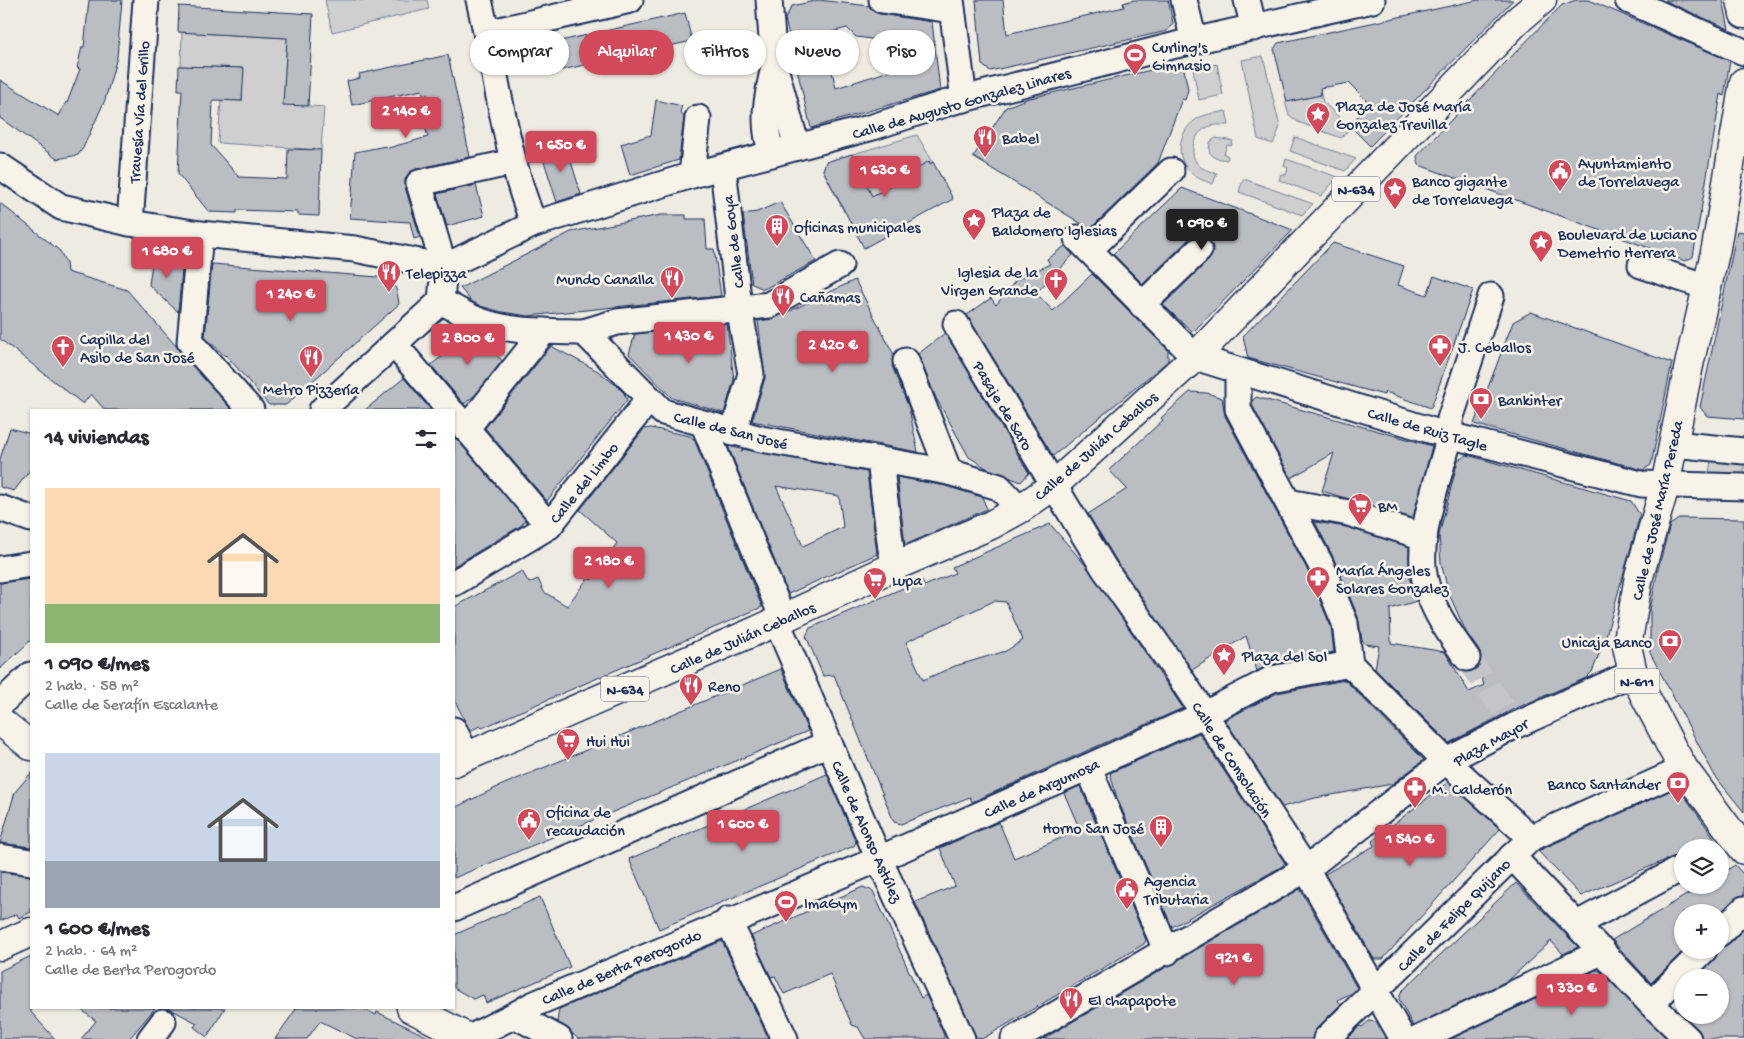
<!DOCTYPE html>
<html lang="es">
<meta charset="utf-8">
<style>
body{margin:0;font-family:"Gochi Hand",sans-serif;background:#f2f2f3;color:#2b2b33;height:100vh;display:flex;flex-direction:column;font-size:19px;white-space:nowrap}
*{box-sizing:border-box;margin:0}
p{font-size:16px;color:#7c7c81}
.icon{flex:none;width:28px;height:28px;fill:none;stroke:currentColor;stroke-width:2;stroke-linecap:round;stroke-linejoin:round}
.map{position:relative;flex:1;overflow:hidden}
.details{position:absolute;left:30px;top:409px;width:425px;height:600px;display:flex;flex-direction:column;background:#fff;border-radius:0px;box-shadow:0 1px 4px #0004}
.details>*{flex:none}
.guide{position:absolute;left:470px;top:30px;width:475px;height:45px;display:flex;gap:10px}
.buttons{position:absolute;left:1674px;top:839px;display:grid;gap:10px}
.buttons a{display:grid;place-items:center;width:55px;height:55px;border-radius:50%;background:#fff;box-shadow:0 1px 4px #0004;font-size:25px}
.price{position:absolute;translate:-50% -42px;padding:0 11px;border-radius:5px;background:#d1495b;color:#fff;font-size:16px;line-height:32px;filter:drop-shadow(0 1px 2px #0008)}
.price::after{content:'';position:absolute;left:50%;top:30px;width:15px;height:11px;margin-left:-8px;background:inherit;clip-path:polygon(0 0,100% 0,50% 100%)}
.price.on{background:#222;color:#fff}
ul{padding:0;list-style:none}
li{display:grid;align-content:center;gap:10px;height:265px;padding:0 15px}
li span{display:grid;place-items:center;height:155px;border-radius:0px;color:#555}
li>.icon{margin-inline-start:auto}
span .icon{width:90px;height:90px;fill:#fffc;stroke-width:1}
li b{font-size:21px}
h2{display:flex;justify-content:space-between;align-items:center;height:60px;padding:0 15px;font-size:21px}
.pill{padding:0 18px;border-radius:22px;background:#fff;box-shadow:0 1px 4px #0004;font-size:18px;line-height:45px}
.pill.on{background:#d1495b;color:#fff}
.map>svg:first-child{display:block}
</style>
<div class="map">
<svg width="1744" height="1039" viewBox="0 0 1744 1039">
<rect width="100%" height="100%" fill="#eeebe2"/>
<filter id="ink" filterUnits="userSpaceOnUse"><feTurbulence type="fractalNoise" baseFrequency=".02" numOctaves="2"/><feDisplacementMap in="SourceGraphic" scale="10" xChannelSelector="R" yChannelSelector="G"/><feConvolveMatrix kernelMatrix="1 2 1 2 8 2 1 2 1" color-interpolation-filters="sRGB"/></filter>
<g filter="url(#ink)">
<g fill="#cfcfcf" stroke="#757f96">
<path d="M325,0H427L429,9L332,32Z"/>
<path d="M182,32L287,38L283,104L324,107L321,150L218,143L221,100L242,101L243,68L181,66Z"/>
<path d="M1263,56L1280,127L1273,144L1258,139L1242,60Z"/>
<path d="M1217,64L1223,95L1199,100L1193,69Z"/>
<path d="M1321,95L1323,102L1351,128L1341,138L1298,122L1289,115L1285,102Z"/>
<path d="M1226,111L1229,125C1222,125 1212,124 1206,128C1192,135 1187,158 1202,168C1206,170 1212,172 1217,173L1213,184C1205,181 1195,178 1189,171C1172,153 1181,124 1203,116C1210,113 1219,113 1226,111Z"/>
<path d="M917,135L933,162H929L913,171L914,173L844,212L823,170L826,162Z"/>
<path d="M1295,137L1356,159L1345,171L1290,151Z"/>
<path d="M1216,138L1233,141L1231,146L1227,145L1224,154L1228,156L1227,160L1215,158L1209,152L1210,142Z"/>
<path d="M1286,159L1338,177L1321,196L1279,180L1281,174L1286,175L1288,168L1284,166Z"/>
<path d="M1243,179H1244L1313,204L1302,215L1239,192Z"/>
<path d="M1713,448L1744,450V488L1707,486Z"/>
</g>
<g fill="#babdc2" stroke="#1b2f5e" fill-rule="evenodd">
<path d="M89,0H122L117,57L105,100L83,148L78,155L57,159L0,118V80L59,116L66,102L67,103L80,69L77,68L82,47H84Z"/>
<path d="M819,0L869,6L874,12L880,14L932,22L940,90L811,128L785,19L792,6ZM847,28L856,37L902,43L905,66L836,88L823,34Z"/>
<path d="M976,0H1003L1007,34L1124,7L1123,3L1134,0H1168L1173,23L1167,31L990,71L982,65Z"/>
<path d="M1478,0H1513L1370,146L1349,125L1370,104L1349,83L1320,88L1321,95L1287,102L1274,49L1278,43Z"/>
<path d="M1576,0H1589L1730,61L1724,96L1721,94L1693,257L1685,261L1419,165L1417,156L1505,63L1562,5Z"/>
<path d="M1665,0H1723L1729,29L1672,4Z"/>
<path d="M179,6L313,14L308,106L283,105L287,38L178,32Z"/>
<path d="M685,13L692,41L553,72L547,44Z"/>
<path d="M448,55L470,157L416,169L409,173L405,180V187L420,237L414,239L410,222L350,218L355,152L386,146L388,148L428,137L425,127L434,123L427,94H423L422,90L352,105L347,81L360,78L359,74Z"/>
<path d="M1177,64L1184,69L1188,90L1185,100L1182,99L1158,163L1090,229L973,157L1006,107L1026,99Z"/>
<path d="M179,66L244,68L242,101L213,100L211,145L239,177L287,179L288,149L321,150L319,216L298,215V212L237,210V213L209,212L178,174L182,90H178Z"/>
<path d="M656,100L682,106L680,112L684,117L679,160L630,175L621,144L651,135Z"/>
<path d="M566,145L581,194L557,202L541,152Z"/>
<path d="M852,154L872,196L914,173L913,171L929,161L930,164L933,162L953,199L864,248L823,170L826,162Z"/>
<path d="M476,185L484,216L447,226L437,194Z"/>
<path d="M1182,188L1293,230L1193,332L1163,305L1209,260L1213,247L1209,240L1202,236L1189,239L1143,284L1113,254Z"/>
<path d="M780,202L816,261L764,289L752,284L743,214L757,212Z"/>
<path d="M0,203L60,251L66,263L67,272L127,290L232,410H105L91,394L83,404L0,339Z"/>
<path d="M661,215H686V219H705L707,249H714L721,296L528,316L502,312L480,306L471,301L460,288L571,232Z"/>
<path d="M1737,231L1744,232V419L1707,416L1700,407Z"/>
<path d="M1333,243L1404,266L1398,285L1427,295L1434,276L1473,290L1431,408L1385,392L1384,395L1248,358L1243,336Z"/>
<path d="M1065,246L1073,255L1036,293L1053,311L1092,274L1168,350V361L1053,456L967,315L991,298L996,305L1016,280L1050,264L1047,259Z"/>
<path d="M153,255L183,260L178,312L149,285Z"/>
<path d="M212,264L391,278L397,291L399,304L286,405H269L226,355L225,356L205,337Z"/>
<path d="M855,280L894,355L892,366L909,408L918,452L752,421L765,378L758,321L773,319Z"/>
<path d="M1531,312L1672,363L1651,465L1643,470L1474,424L1513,322Z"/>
<path d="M727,324L734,380L724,413L672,398L629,354L635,334Z"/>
<path d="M471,333L481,336L502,361L476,394L464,404L431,365Z"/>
<path d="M945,333L1029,473L1021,482L988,469L969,457L936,398L918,354Z"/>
<path d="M551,346L598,371L617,386L624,393L627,400L547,501L485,428Z"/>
<path d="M404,378L431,410H365Z"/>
<path d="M1190,392L1207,393L1222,398L1225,416L1307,569L1331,627L1334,652L1269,665L1257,671L1246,636L1192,670L1116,560L1088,514L1127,489L1109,470L1163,420L1161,418Z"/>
<path d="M1256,397L1432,446L1413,518L1322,491L1334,453L1291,478L1252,405V401Z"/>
<path d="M10,428L31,434V469L14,491L0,487V459Z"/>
<path d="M651,428L690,436L694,439L762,607L482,728L480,726L470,731L454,699V607L522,571L529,583L538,579L544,592L567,606L588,578L591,580L617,543L580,510L644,429Z"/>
<path d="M454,436L525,519L522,525L454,566Z"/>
<path d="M728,446L742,449V452L743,449L867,472L877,554L788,594ZM776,486L839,496L843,527L803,546Z"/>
<path d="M1467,455L1631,501L1640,515L1605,639L1592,672L1586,678L1512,710L1449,743L1375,669L1379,646L1365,644L1362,640L1358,617L1333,557L1315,522L1346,527L1409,547L1410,581L1417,601L1390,609L1391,643L1445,652L1469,692L1484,685L1478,667L1481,656L1466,632L1449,594L1441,563L1439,535L1458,460Z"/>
<path d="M897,477L946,486L982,497L987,509L905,545Z"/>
<path d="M1680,518L1744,519V812L1715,776L1650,653V610L1658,569L1670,525Z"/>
<path d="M1050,524L1087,567L1183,708L972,802L970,797L901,824L894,822L834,675L823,676L806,636L810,628L922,580L924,586L955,573L952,567ZM994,601L1006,602L1023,640L1006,651L955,666L923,680L906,642Z"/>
<path d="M31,579V640L0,669V583Z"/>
<path d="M781,669L808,731L454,878V808L502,785Z"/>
<path d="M1345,680L1424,760L1392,784L1315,798L1282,807L1225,720L1277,693Z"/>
<path d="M1199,733L1285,863L1281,867L1172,927L1117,798L1110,773Z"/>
<path d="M31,773V847L0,843L15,792Z"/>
<path d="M827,774L856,842L854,846L659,929L629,859Z"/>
<path d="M1448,782L1500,829L1383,959H1374L1325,874L1374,846L1372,841Z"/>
<path d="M1080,786L1146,940L1144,944L982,1039L976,1037L915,902L955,886L940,848L999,822L1014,858L1080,830L1064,793Z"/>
<path d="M1678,787L1715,839L1695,848H1682V853L1581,896L1538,851Z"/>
<path d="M1735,865L1744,875V895L1734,899L1720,913L1682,912L1684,950L1651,983L1612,940L1703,885H1720V875Z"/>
<path d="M0,872L31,876V912L19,918L17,914L0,921Z"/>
<path d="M1516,883L1578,947L1563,954L1551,941L1509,980L1413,1026L1399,999L1401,992Z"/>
<path d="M863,887L873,891L921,998L926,995L944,1035V1039H865L858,1027L852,1025L830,974L784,994L775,976L771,977L751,936Z"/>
<path d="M1300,889L1357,988L1352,993L1337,1000L1341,1004L1316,1029L1312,1039H1043Z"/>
<path d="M540,897L570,967L486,1003L483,995L473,999L454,988V935Z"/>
<path d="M1744,929V1039H1702L1698,1029L1687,1019L1691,1015H1720V978L1698,976L1714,960L1720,947L1730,943Z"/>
<path d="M722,941L769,1039H578L566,1027L557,1022L559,1009Z"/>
<path d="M31,956V1012L55,1039H0V971Z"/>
<path d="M1596,970L1600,971L1667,1039H1451Z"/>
<path d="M79,1008H155L129,1039H81L96,1021Z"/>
<path d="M168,1008H225L207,1037L194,1027L197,1023Z"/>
<path d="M293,1008H362L376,1015L377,1012L432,1039H357L320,1021L307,1039H275L296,1009Z"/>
<path d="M1369,1021L1376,1022L1386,1039H1347L1360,1026L1362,1027Z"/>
</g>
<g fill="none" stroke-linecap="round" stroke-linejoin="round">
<path stroke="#c4c5c8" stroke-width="25" stroke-dasharray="25 12" stroke-linecap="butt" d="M1467,658L1506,713"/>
<g stroke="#1b2f5e" stroke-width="29">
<g id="minor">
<path d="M479,0C497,75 505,153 534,224"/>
<path d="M769,0L774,64L797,147"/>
<path d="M882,0L952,10"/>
<path d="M951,0L964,99"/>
<path d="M1184,0L1194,41"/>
<path d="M1247,0L1254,28"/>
<path d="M1628,0L1744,52"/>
<path d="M487,33L630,0"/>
<path d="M772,154C761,122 767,98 774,67"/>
<path d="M0,166L61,207L130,223L200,234L355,249L444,267"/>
<path d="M723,168L739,307L751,374L733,433"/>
<path d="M692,175L698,118"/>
<path d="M130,223L146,0"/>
<path d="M200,234L190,342L251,410"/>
<path d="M1077,238L1195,357L1433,431L1641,484L1744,487"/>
<path d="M1089,250L1171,171"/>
<path d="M1641,265L1707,287"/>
<path d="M444,267L534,224L692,175L873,127L947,103L1176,45L1372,0"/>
<path d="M441,301C452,307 464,314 475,319C508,333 549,331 584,332L663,412L761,439L949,472L999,487L1020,509"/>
<path d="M1142,305L1199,250"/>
<path d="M956,324L1104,568L1174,668L1306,869L1403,1039"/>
<path d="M584,332L617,322L769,305L840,265"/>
<path d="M394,344L450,410"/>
<path d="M906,361L949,472"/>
<path d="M1238,372V409L1320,563L1345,623L1350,664"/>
<path d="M322,410L441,301L444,267L419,183L513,162"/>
<path d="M454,414L549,526"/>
<path d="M704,425L783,619"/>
<path d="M466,429L544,331"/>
<path d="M1673,444L1744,451"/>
<path d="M880,461L891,549L895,566"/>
<path d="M1288,502L1349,513L1424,537"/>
<path d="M0,508L31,519"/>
<path d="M0,569L31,564"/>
<path d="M454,583L549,526L649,399"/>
<path d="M777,622L879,859L962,1039"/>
<path d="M1467,658C1448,632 1425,600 1423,566C1420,525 1440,475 1450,435V419L1491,296"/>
<path d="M0,704L31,675"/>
<path d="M454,730L467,757"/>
<path d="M1088,767L1167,952"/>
<path d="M1512,856L1651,1004L1688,1039"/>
<path d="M0,857L31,862"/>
<path d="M454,908L829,743"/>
<path d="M728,920L785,1039"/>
<path d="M1577,924L1682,868"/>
<path d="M1720,933L1744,909"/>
<path d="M1651,1004L1704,950"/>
<path d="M516,1016L559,1039"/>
<path d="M150,1039L163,1022"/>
<path d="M469,1039C490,1026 512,1018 532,1005L879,859L1088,767L1203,715L1272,679L1350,664L1446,761L1531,838"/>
<path d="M1014,1039L1306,869L1446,761L1514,726L1633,673"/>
<path d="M1326,1039L1531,838L1684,769"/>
<path d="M1418,1039L1603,951"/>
</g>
</g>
<g stroke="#1b2f5e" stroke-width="31">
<g id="major">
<path d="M0,721L31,746"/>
<path d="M411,1008L470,1039"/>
</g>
</g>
<g stroke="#1b2f5e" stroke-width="31">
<g id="highway">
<path d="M1741,0L1744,14"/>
<path d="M1744,82L1716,248L1689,365L1665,486L1639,576L1627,646L1633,673L1672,748L1684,769L1744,850"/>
<path d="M454,762L758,630L895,566L991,525L1020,509L1053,486L1195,357L1517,21L1542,0"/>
<path d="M0,946L31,932"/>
</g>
</g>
<use href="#minor" stroke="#f7f3e8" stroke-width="25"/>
<use href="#major" stroke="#f7f3e8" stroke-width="28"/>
<use href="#highway" stroke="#f7f3e8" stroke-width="28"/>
</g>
</g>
<defs>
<g id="stadium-pin" transform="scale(1.25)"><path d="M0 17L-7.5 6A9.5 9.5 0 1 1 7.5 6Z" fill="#d1495b" stroke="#f7f3e8"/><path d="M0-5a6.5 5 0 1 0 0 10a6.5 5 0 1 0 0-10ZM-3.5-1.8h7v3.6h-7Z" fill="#fff"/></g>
<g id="sight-pin" transform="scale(1.25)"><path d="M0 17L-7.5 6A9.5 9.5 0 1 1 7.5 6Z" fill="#d1495b" stroke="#f7f3e8"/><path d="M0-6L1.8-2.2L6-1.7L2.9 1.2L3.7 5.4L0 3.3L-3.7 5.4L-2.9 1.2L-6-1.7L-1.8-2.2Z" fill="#fff"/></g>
<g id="restaurant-pin" transform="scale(1.25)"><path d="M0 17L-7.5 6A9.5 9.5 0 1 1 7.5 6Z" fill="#d1495b" stroke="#f7f3e8"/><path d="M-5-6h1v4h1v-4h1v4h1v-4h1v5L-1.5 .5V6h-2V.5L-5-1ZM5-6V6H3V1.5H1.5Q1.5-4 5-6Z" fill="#fff"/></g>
<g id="civic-pin" transform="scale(1.25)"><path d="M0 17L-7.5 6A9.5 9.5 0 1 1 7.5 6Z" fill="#d1495b" stroke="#f7f3e8"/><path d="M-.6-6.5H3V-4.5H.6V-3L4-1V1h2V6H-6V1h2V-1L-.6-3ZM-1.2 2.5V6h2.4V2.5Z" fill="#fff"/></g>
<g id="building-pin" transform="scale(1.25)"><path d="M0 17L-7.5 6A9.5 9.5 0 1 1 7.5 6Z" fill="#d1495b" stroke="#f7f3e8"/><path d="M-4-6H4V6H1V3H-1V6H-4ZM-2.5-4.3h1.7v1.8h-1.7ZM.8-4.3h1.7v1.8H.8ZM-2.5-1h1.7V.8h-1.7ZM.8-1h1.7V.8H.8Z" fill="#fff"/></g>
<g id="church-pin" transform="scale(1.25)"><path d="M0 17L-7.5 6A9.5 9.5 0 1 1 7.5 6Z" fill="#d1495b" stroke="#f7f3e8"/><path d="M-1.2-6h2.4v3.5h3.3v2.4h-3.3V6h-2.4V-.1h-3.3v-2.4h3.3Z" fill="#fff"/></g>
<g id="pharmacy-pin" transform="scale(1.25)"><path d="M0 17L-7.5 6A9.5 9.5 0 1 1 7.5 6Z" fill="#d1495b" stroke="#f7f3e8"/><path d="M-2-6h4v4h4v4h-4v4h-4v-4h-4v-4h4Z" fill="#fff"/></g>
<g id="bank-pin" transform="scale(1.25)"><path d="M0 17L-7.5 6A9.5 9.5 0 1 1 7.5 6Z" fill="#d1495b" stroke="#f7f3e8"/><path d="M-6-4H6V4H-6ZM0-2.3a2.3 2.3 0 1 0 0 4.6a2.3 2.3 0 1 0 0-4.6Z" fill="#fff"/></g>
<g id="supermarket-pin" transform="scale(1.25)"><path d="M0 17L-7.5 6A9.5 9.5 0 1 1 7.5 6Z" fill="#d1495b" stroke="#f7f3e8"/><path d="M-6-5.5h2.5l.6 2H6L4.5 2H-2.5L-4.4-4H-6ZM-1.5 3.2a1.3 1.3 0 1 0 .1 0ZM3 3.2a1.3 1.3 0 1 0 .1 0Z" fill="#fff"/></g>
</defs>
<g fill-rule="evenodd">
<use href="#stadium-pin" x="1135" y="55"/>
<use href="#sight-pin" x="1318" y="114"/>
<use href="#restaurant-pin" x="985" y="137"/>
<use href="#civic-pin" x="1560" y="171"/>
<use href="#sight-pin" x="1395" y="189"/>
<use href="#sight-pin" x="974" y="220"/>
<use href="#building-pin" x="777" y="226"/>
<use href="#sight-pin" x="1541" y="242"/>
<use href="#restaurant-pin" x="389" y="272"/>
<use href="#restaurant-pin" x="672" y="278"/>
<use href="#church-pin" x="1056" y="280"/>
<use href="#restaurant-pin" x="783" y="296"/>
<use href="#pharmacy-pin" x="1440" y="346"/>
<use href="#church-pin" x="63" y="347"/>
<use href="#restaurant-pin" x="311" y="357"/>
<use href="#bank-pin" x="1481" y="399"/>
<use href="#supermarket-pin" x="1360" y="505"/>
<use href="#pharmacy-pin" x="1318" y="578"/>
<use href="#supermarket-pin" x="875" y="579"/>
<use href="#bank-pin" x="1670" y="641"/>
<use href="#sight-pin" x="1224" y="655"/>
<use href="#restaurant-pin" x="691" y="685"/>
<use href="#supermarket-pin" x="568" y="740"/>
<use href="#bank-pin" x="1678" y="783"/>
<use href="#pharmacy-pin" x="1415" y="788"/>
<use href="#civic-pin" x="529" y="820"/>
<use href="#building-pin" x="1161" y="827"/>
<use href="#civic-pin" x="1127" y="889"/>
<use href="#stadium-pin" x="786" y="902"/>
<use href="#restaurant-pin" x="1071" y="999"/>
</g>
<g text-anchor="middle" stroke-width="5" stroke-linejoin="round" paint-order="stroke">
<g fill="#f7f3e8" stroke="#5d6a87" stroke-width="1">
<rect x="1332" y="176.5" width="48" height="25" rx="4"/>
<rect x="1614.5" y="668.5" width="45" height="25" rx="4"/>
<rect x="601" y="676.5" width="48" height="25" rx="4"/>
</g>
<g font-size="15" font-weight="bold" fill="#1b2f5e">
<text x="1356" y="194">N-634</text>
<text x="1637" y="686">N-611</text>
<text x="625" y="694">N-634</text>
</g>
<g font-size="16" fill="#1b2f5e" stroke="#f7f3e8" text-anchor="start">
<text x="1152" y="52">Curling's<tspan x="1152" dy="18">Gimnasio</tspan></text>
<text x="1336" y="111">Plaza de José María<tspan x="1336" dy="18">Gonzalez Trevilla</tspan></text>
<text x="1002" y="143">Babel</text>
<text x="1578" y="168">Ayuntamiento<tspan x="1578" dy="18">de Torrelavega</tspan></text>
<text x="1412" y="186">Banco gigante<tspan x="1412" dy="18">de Torrelavega</tspan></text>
<text x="992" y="217">Plaza de<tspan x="992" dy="18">Baldomero Iglesias</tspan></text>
<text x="794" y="232">Oficinas municipales</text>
<text x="1558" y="239">Boulevard de Luciano<tspan x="1558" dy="18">Demetrio Herrera</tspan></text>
<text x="1038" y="277" text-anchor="end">Iglesia de la<tspan x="1038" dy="18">Virgen Grande</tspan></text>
<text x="406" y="278">Telepizza</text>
<text x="654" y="284" text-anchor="end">Mundo Canalla</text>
<text x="800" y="302">Cañamas</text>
<text x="80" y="344">Capilla del<tspan x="80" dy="18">Asilo de San José</tspan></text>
<text x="1458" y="352">J. Ceballos</text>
<text x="311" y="394" text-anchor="middle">Metro Pizzería</text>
<text x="1498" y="405">Bankinter</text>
<text x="1378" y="511">BM</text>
<text x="1336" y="575">María Ángeles<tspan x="1336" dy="18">Solares Gonzalez</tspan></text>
<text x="892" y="585">Lupa</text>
<text x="1652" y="647" text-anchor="end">Unicaja Banco</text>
<text x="1242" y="661">Plaza del Sol</text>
<text x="708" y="691">Reno</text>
<text x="586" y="746">Hui Hui</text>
<text x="1660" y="789" text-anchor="end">Banco Santander</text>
<text x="1432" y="794">M. Calderón</text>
<text x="546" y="817">Oficina de<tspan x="546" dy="18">recaudación</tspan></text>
<text x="1144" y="833" text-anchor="end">Horno San José</text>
<text x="1144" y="886">Agencia<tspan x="1144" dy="18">Tributaria</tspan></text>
<text x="804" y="908">ImaGym</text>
<text x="1088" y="1005">El chapapote</text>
</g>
<g font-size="16" fill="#1b2f5e" stroke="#f7f3e8">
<text transform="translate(961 102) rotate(-16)" y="6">Calle de Augusto Gonzalez Linares</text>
<text transform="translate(138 112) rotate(-86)" y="6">Travesía Vía del Grillo</text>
<text transform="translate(732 242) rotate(-97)" y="6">Calle de Goya</text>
<text transform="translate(1004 405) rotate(59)" y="6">Pasaje de Saro</text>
<text transform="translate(1428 428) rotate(16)" y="6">Calle de Ruiz Tagle</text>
<text transform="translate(731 429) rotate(14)" y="6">Calle de San José</text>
<text transform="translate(1095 445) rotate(-41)" y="6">Calle de Julián Ceballos</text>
<text transform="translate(583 482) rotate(-51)" y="6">Calle del Limbo</text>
<text transform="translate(1656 510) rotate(-77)" y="6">Calle de José María Pereda</text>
<text transform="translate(742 637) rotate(-24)" y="6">Calle de Julián Ceballos</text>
<text transform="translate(1490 741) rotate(-29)" y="6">Plaza Mayor</text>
<text transform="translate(1233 759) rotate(57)" y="6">Calle de Consolación</text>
<text transform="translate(1041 787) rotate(-24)" y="6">Calle de Argumosa</text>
<text transform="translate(868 831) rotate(66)" y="6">Calle de Alonso Astúlez</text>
<text transform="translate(1453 914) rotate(-45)" y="6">Calle de Felipe Quijano</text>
<text transform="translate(621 966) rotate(-23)" y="6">Calle de Berta Perogordo</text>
</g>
</g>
</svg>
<div class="buttons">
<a><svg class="icon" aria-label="layers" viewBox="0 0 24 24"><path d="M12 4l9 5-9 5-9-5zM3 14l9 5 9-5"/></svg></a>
<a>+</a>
<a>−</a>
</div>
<b class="price" style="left:406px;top:139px">2 140 €</b>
<b class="price" style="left:561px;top:173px">1 650 €</b>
<b class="price" style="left:885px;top:198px">1 630 €</b>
<b class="price on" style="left:1202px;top:251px">1 090 €</b>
<b class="price" style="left:167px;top:279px">1 680 €</b>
<b class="price" style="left:291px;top:322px">1 240 €</b>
<b class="price" style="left:689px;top:364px">1 430 €</b>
<b class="price" style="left:468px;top:366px">2 800 €</b>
<b class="price" style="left:833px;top:373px">2 420 €</b>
<b class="price" style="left:609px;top:589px">2 180 €</b>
<b class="price" style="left:743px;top:852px">1 600 €</b>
<b class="price" style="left:1410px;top:867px">1 540 €</b>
<b class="price" style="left:1234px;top:986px">921 €</b>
<b class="price" style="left:1572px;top:1016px">1 330 €</b>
<div class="guide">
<a class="pill">Comprar</a>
<a class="pill on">Alquilar</a>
<a class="pill">Filtros</a>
<a class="pill">Nuevo</a>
<a class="pill">Piso</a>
</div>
<section class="details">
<h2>14 viviendas<svg class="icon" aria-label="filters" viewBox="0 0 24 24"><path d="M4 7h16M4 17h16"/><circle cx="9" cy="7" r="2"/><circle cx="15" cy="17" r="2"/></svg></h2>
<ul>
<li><span style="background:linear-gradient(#ffd9b3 75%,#8fb573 0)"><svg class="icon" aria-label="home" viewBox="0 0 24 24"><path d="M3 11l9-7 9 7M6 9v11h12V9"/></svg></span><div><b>1 090 €/mes</b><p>2 hab. · 58 m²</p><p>Calle de Serafín Escalante</p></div></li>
<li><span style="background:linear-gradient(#c9d6e8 70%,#9aa5b1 0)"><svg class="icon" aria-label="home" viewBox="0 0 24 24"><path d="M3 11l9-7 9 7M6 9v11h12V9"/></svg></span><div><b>1 600 €/mes</b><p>2 hab. · 64 m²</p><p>Calle de Berta Perogordo</p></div></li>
</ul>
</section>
</div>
